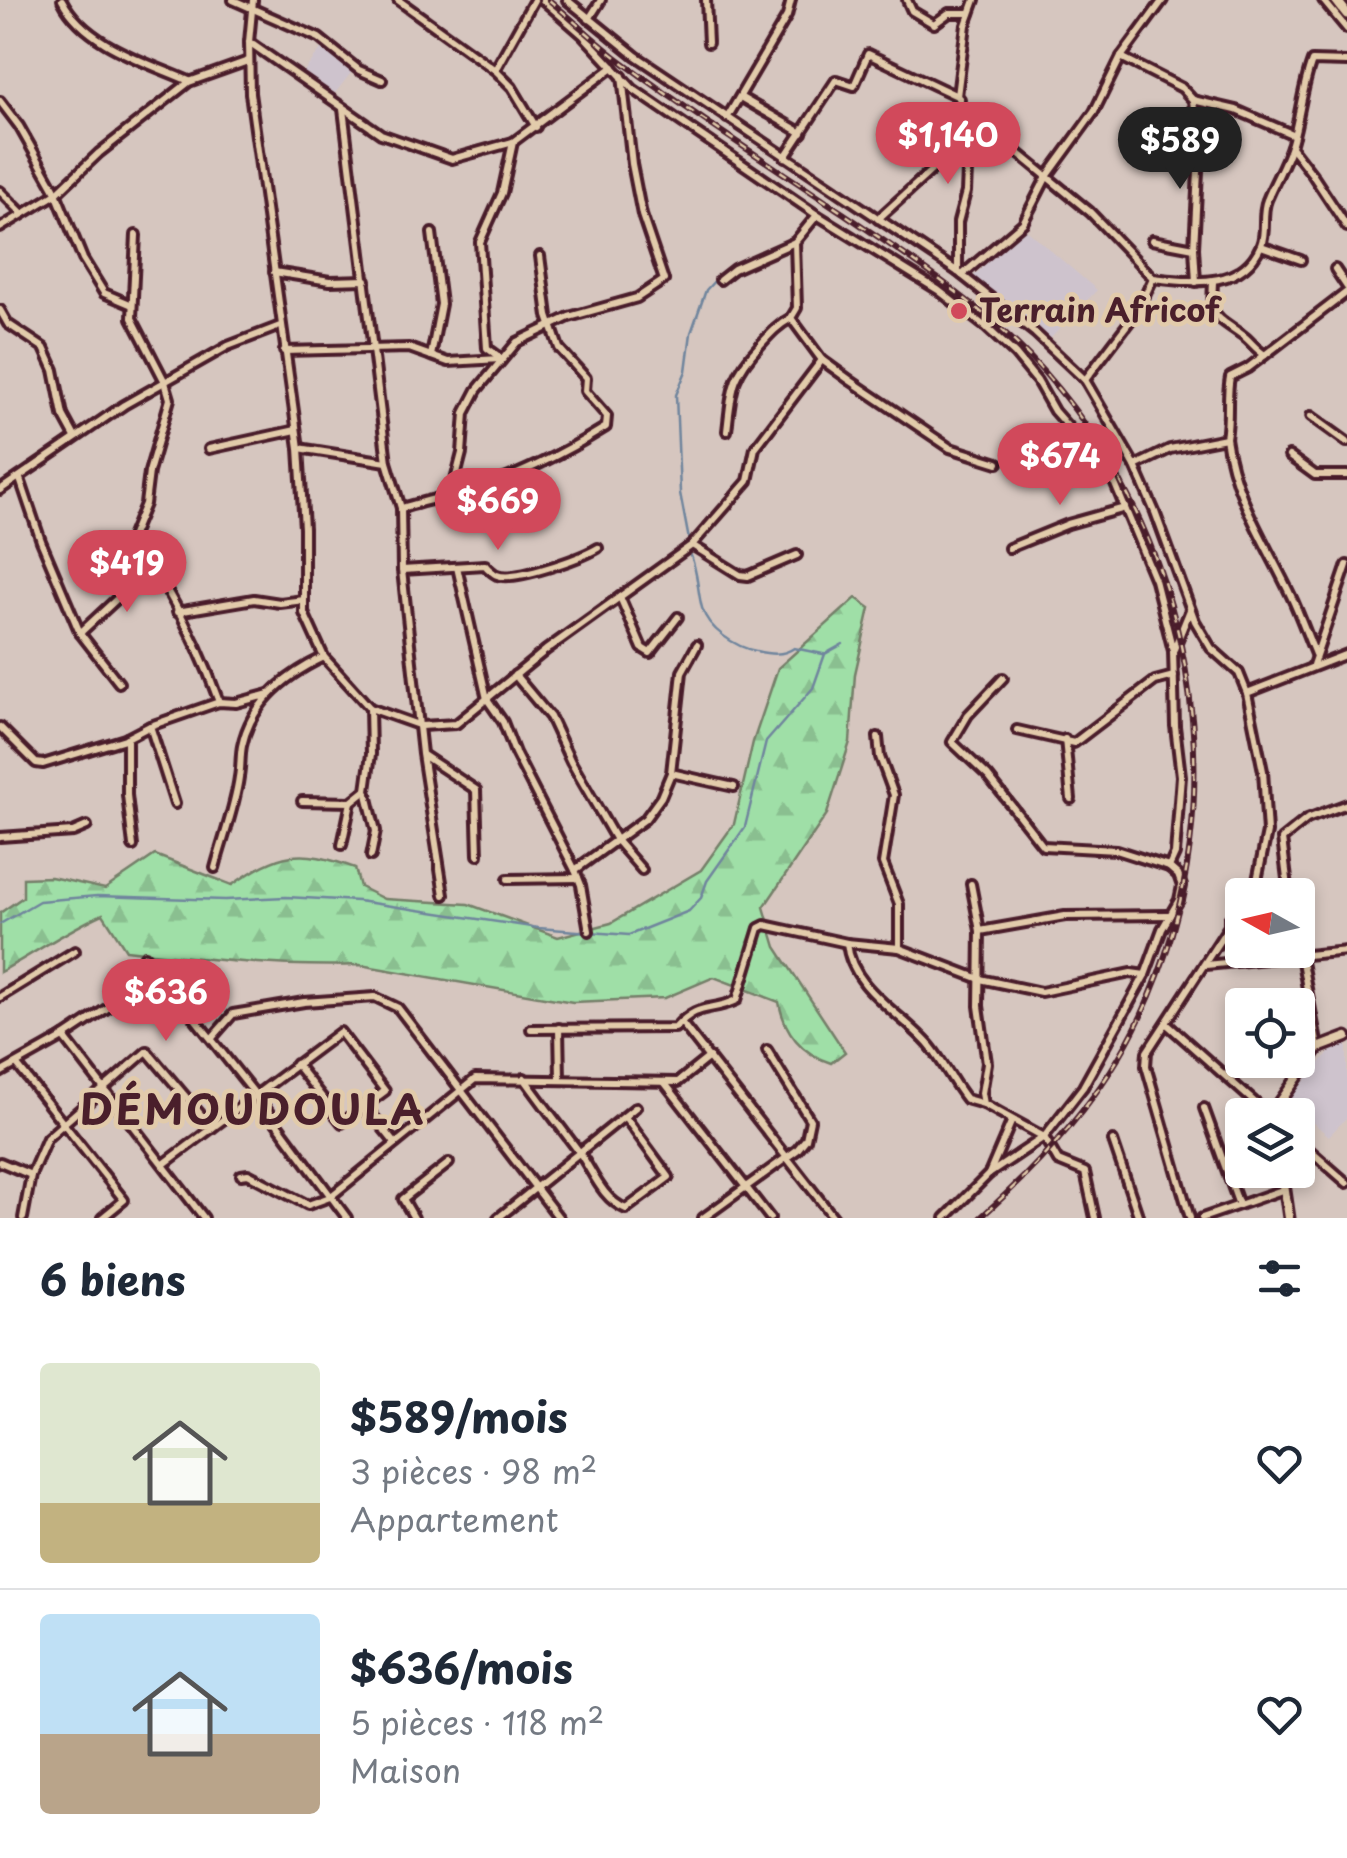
<!DOCTYPE html>
<html lang="fr">
<meta charset="utf-8">
<style>
body{margin:0;font-family:"Playpen Sans",sans-serif;background:#f6f6f7;color:#1f2937;height:100vh;display:flex;flex-direction:column;font-size:38px;white-space:nowrap}
*{box-sizing:border-box;margin:0}
p{font-size:32px;color:#747a83}
.icon{flex:none;width:55px;height:55px;fill:none;stroke:currentColor;stroke-width:2;stroke-linecap:round;stroke-linejoin:round}
.map{position:relative;height:1218px;overflow:hidden}
.details{display:flex;flex-direction:column;background:#fff;flex:1}
.details>*{flex:none}
.needle{width:65px;rotate:278deg}
.controls{position:absolute;left:1225px;top:878px;display:grid;gap:20px}
.controls a{display:grid;place-items:center;width:90px;height:90px;border-radius:10px;background:#fff;box-shadow:0 5px 15px #0003;font-size:50px}
.price{position:absolute;translate:-50% -85px;padding:0 22px;border-radius:35px;background:#d1495b;color:#fff;font-size:32px;line-height:65px;filter:drop-shadow(0 2px 5px #0008)}
.price::after{content:'';position:absolute;left:50%;top:60px;width:30px;height:22px;margin-left:-15px;background:inherit;clip-path:polygon(0 0,100% 0,50% 100%)}
.price.selected{background:#222;color:#fff}
ul{padding:0;list-style:none}
li{display:flex;align-items:center;gap:30px;height:250px;padding:0 40px}
li+li{border-top:2px solid #e0e1e3}
li span{display:grid;place-items:center;flex:none;width:280px;height:200px;border-radius:10px;color:#555}
li>.icon{margin-inline-start:auto}
span .icon{width:120px;height:120px;fill:#fffc;stroke-width:1}
li b{font-size:42px}
h2{display:flex;justify-content:space-between;align-items:center;height:120px;padding:0 40px;font-size:42px}
.map>svg:first-child{display:block}
</style>
<div class="map">
<svg width="1347" height="1218" viewBox="0 0 1347 1218">
<defs>
<pattern id="forest-firs" width="22" height="20" patternUnits="userSpaceOnUse" patternTransform="scale(2.5)"><rect width="22" height="20" fill="#9fdfa7"/><path d="M5 1l3.5 6h-7zM16 11l3.5 6h-7z" fill="#8abf90"/></pattern>
</defs>
<rect width="100%" height="100%" fill="#d6c6bf"/>
<filter id="ink" filterUnits="userSpaceOnUse"><feTurbulence type="fractalNoise" baseFrequency=".01" numOctaves="2"/><feDisplacementMap in="SourceGraphic" scale="20" xChannelSelector="R" yChannelSelector="G"/><feConvolveMatrix kernelMatrix="1 2 1 2 8 2 1 2 1" color-interpolation-filters="sRGB"/></filter>
<g filter="url(#ink)">
<g fill="#cec3cd">
<path d="M324,45L354,69L332,97L302,74Z"/>
<path d="M1023,227L1097,290L1048,341L972,278Z"/>
<path d="M1347,1041V1117L1329,1136L1287,1101L1332,1049Z"/>
</g>
<path fill="url(#forest-firs)" stroke="#747f69" stroke-width="2.5" d="M856,598L870,608L855,674L850,742L827,814L764,907L776,947L845,1052L831,1063C802,1054 784,1032 779,1002L714,977L665,998L573,1002L360,965C282,968 203,959 126,950L103,914C67,930 35,953 0,972V913L23,897V878L51,877L105,889L155,855L232,885C280,852 299,847 355,868L360,887L384,899L468,904L558,937L611,923L701,870L734,824L753,742L778,668Z"/>
<g fill="none" stroke-linecap="round" stroke-linejoin="round">
<g stroke="#6f859d" stroke-width="2.5">
<path d="M689,540L680,493L676,395L686,371L691,333L706,290L717,278"/>
<path d="M690,553C698,572 697,589 702,608C708,629 735,647 756,651C769,654 783,656 794,648L823,654"/>
<path d="M0,924L39,901L97,896L225,900L286,897L358,901L538,928L629,935L689,911L701,898L707,881L745,827L766,742L813,688L825,654L843,644"/>
</g>
<g stroke="#4a1f2b" stroke-width="14">
<g id="minor">
<path d="M62,0C85,45 146,62 189,81"/>
<path d="M233,0L319,38L359,70L382,80"/>
<path d="M253,0L249,42L250,93L299,448L304,528V613L324,657L370,708L421,726L456,724L546,650L692,545L748,481L755,448L822,360"/>
<path d="M398,0L495,70L512,87L536,127"/>
<path d="M543,0L583,35L633,89L817,215L938,290L987,328L1015,354L1037,381L1054,411L1112,477L1155,580L1173,651L1175,726L1181,776L1175,854L1169,867L1178,875L1182,886L1179,900L1162,929L1145,975"/>
<path d="M567,0L636,56L958,272L1035,333L1085,380L1135,466L1155,512L1195,621L1211,648L1239,673L1247,693"/>
<path d="M706,0L708,43"/>
<path d="M907,0L912,11L934,24L949,13H970"/>
<path d="M1323,0L1347,29"/>
<path d="M589,19L601,0"/>
<path d="M249,42L381,134L452,159L513,142L613,67"/>
<path d="M1121,57L1182,88L1193,100L1236,110L1294,135"/>
<path d="M495,70L534,0"/>
<path d="M957,96L960,99L957,117L967,170L966,192L958,222V272"/>
<path d="M740,97L802,133"/>
<path d="M1193,100L1196,128L1200,133L1194,248L1196,282"/>
<path d="M0,101L19,126L54,188L83,259L104,293L130,304"/>
<path d="M343,109L387,462L401,508L402,570L422,754L444,895"/>
<path d="M727,118L787,16L791,0"/>
<path d="M1291,147L1312,174L1347,227"/>
<path d="M1017,152L1090,212L1153,278C1192,282 1242,290 1261,245C1267,231 1261,214 1267,200C1275,180 1286,163 1292,143C1300,116 1302,88 1312,61L1347,62"/>
<path d="M785,157L836,80L854,86L868,54L957,96L966,25L975,0"/>
<path d="M0,191L22,213"/>
<path d="M878,219L934,168"/>
<path d="M0,228L56,194L99,153L189,82L248,61"/>
<path d="M136,235L132,318L165,382L170,399L149,472L145,504L130,540C139,562 157,573 168,592C188,626 206,665 219,702"/>
<path d="M1152,240L1194,248"/>
<path d="M795,242L797,308L791,318L822,360L851,381L950,448L998,463"/>
<path d="M1261,246L1301,260"/>
<path d="M1335,269L1347,287"/>
<path d="M274,272L330,281L366,280"/>
<path d="M962,275L1023,223L1046,178L1094,112L1121,57L1163,0"/>
<path d="M720,280L734,269L795,242L817,215"/>
<path d="M1213,282C1211,318 1213,314 1241,334C1250,340 1255,349 1265,355"/>
<path d="M0,310L8,324L44,348L54,370L63,415L75,437"/>
<path d="M284,351L409,348L448,362L500,359"/>
<path d="M431,356L441,304L432,233"/>
<path d="M502,359L487,348L480,242L502,193L513,142"/>
<path d="M1085,380L1139,309L1153,278"/>
<path d="M1311,416L1347,442"/>
<path d="M727,431C732,389 731,376 761,344C770,334 778,325 791,318"/>
<path d="M1226,438C1234,497 1266,543 1291,596C1300,615 1307,635 1315,654"/>
<path d="M299,448L387,462"/>
<path d="M209,449L296,430"/>
<path d="M1289,456L1315,475H1347"/>
<path d="M1135,466L1170,449L1226,438C1230,416 1226,396 1230,377L1248,368L1347,292"/>
<path d="M20,479L41,541L80,633L119,683"/>
<path d="M0,490L124,405L228,346L280,326"/>
<path d="M452,492L462,453L465,413L477,390L517,342L569,317L637,298L664,280L642,215L632,164L622,76"/>
<path d="M402,508C425,501 447,496 470,490C513,480 569,450 606,427L607,416L585,391L586,378L559,348L548,316L540,256"/>
<path d="M692,545L740,575L748,576L797,555"/>
<path d="M1009,548L1068,524L1125,508"/>
<path d="M457,567L487,699L503,722L515,753L575,870L581,885L589,931"/>
<path d="M402,570L485,565C487,568 494,574 497,575C515,582 581,558 598,548"/>
<path d="M620,597L642,648L650,653L678,617"/>
<path d="M177,612L254,599L280,603L304,600"/>
<path d="M80,633L148,570"/>
<path d="M1174,649L1190,610"/>
<path d="M1313,665L1347,565"/>
<path d="M515,675L550,717L571,762L616,840L642,870"/>
<path d="M1003,678L968,715L952,742L988,776L1043,846L1116,850L1169,867"/>
<path d="M150,726L175,804"/>
<path d="M0,727L36,763L43,764L125,739L150,726L219,702L236,703L269,694"/>
<path d="M1017,730L1074,743L1155,681L1174,676"/>
<path d="M878,737L880,757L894,795L883,863L899,904V948"/>
<path d="M127,738V795L133,846"/>
<path d="M1065,739L1071,799"/>
<path d="M423,755L476,790L478,855"/>
<path d="M671,773L734,787"/>
<path d="M366,790L376,831L371,856"/>
<path d="M302,801L351,802"/>
<path d="M0,837L73,832L87,826"/>
<path d="M342,845L351,802L366,790L371,754L370,708"/>
<path d="M215,868C223,838 235,807 239,777C241,767 240,756 242,746C251,703 286,675 324,657"/>
<path d="M575,870L645,819L661,797L671,773L682,672L697,645"/>
<path d="M508,879L578,878"/>
<path d="M971,884L980,931L1065,916L1168,915"/>
<path d="M1254,895L1267,832L1263,771L1247,693L1347,654"/>
<path d="M1289,895L1282,839L1307,819L1347,804"/>
<path d="M980,931L979,1006L987,1063L982,1093L984,1104L1044,1137L1058,1161L1085,1172L1095,1218"/>
<path d="M1298,940L1318,1048"/>
<path d="M847,943C851,989 903,1014 930,1046C944,1063 953,1083 966,1099L984,1104"/>
<path d="M145,956L255,1094L347,1218"/>
<path d="M1206,965L1347,951"/>
<path d="M0,997L75,951"/>
<path d="M681,1022L834,1218"/>
<path d="M1168,1025L1269,1115"/>
<path d="M559,1028L560,1078"/>
<path d="M531,1029L675,1028C700,1001 709,1013 737,1000L759,928L765,925L847,943L899,948L980,979L1041,992L1131,973L1145,975L1083,1087L1044,1137L989,1174L945,1218"/>
<path d="M64,1037L204,1218"/>
<path d="M212,1038L233,1014L304,1002L375,997L398,1008L559,1218"/>
<path d="M17,1065L124,1200L102,1218"/>
<path d="M0,1073L64,1037L148,981L162,977"/>
<path d="M524,1078C541,1102 559,1125 577,1149C592,1169 601,1199 626,1209L669,1177L625,1117"/>
<path d="M664,1082L770,1218"/>
<path d="M365,1106L395,1143"/>
<path d="M1204,1108L1239,1205"/>
<path d="M1298,1140L1347,1183"/>
<path d="M1113,1141L1139,1218"/>
<path d="M0,1162L31,1175"/>
<path d="M164,1164L340,1032L385,1091L342,1123L296,1064"/>
<path d="M989,1174L1012,1120"/>
<path d="M241,1175L248,1174L308,1205L330,1197L475,1079L678,1082L709,1057"/>
<path d="M23,1218L31,1175L47,1138L147,1051L212,1128"/>
<path d="M414,1218L403,1199L449,1163"/>
<path d="M498,1218L636,1107"/>
<path d="M703,1218L797,1150L806,1139L810,1120L767,1050"/>
<path d="M1190,1218L1146,1066L1147,1052L1229,926V919L1242,910"/>
<path d="M1202,1218L1285,1189"/>
</g>
</g>
<g stroke="#4a1f2b" stroke-width="15">
<g id="tertiary">
<path d="M1277,1115L1278,1105L1318,1048L1347,1037"/>
<path d="M1282,1170L1289,1218"/>
</g>
</g>
<g stroke="#4a1f2b" stroke-width="16">
<path id="primary" d="M1336,0L1347,14"/>
</g>
<use href="#minor" stroke="#e2cbab" stroke-width="6"/>
<use href="#tertiary" stroke="#e2cbab" stroke-width="8"/>
<use href="#primary" stroke="#e2cbab" stroke-width="9"/>
<g stroke="#4a1f2b" stroke-width="6">
<path id="rail" d="M549,0C573,20 596,42 621,61C693,115 769,163 843,213C908,257 975,300 1030,357C1195,530 1243,798 1141,1016C1104,1095 1045,1160 980,1218"/>
</g>
<use href="#rail" stroke="#e2cbab" stroke-width="2.5" stroke-dasharray="8" stroke-linecap="butt"/>
</g>
</g>
<circle fill="#d1495b" stroke="#e2cbab" stroke-width="4" cx="959" cy="311" r="10"/>
<g text-anchor="middle" stroke-width="9" stroke-linejoin="round" paint-order="stroke">
<g font-size="32" font-weight="bold" fill="#4a1f2b" stroke="#e2cbab" text-anchor="start">
<text x="979" y="322">Terrain Africof</text>
</g>
<g font-size="42" font-weight="bold" letter-spacing="2.5" fill="#4a1f2b" stroke="#e2cbab">
<text x="253" y="1125">DÉMOUDOULA</text>
</g>
</g>
</svg>
<div class="controls">
<a><svg class="needle" viewBox="-14 -14 28 28"><path d="M0-13l5 13h-10z" fill="#e53935"/><path d="M0 13l5-13h-10z" fill="#747a83"/></svg></a>
<a><svg class="icon" aria-label="locate" viewBox="0 0 24 24"><circle cx="12" cy="12" r="6"/><path d="M12 2v4M12 18v4M2 12h4M18 12h4"/></svg></a>
<a><svg class="icon" aria-label="layers" viewBox="0 0 24 24"><path d="M12 4l9 5-9 5-9-5zM3 14l9 5 9-5"/></svg></a>
</div>
<b class="price" style="left:948px;top:187px">$1,140</b>
<b class="price selected" style="left:1180px;top:192px">$589</b>
<b class="price" style="left:1060px;top:508px">$674</b>
<b class="price" style="left:498px;top:553px">$669</b>
<b class="price" style="left:127px;top:615px">$419</b>
<b class="price" style="left:166px;top:1044px">$636</b>
</div>
<section class="details">
<h2>6 biens<svg class="icon" aria-label="filters" viewBox="0 0 24 24"><path d="M4 7h16M4 17h16"/><circle cx="9" cy="7" r="2"/><circle cx="15" cy="17" r="2"/></svg></h2>
<ul>
<li><span style="background:linear-gradient(#dfe7d0 70%,#c2b280 0)"><svg class="icon" aria-label="home" viewBox="0 0 24 24"><path d="M3 11l9-7 9 7M6 9v11h12V9"/></svg></span><div><b>$589/mois</b><p>3 pièces · 98 m²</p><p>Appartement</p></div><svg class="icon" aria-label="heart" viewBox="0 0 24 24"><path d="M12 20l-8-8c-3-5 5-10 8-4 3-6 11-1 8 4z"/></svg></li>
<li><span style="background:linear-gradient(#bfe0f5 60%,#b9a48a 0)"><svg class="icon" aria-label="home" viewBox="0 0 24 24"><path d="M3 11l9-7 9 7M6 9v11h12V9"/></svg></span><div><b>$636/mois</b><p>5 pièces · 118 m²</p><p>Maison</p></div><svg class="icon" aria-label="heart" viewBox="0 0 24 24"><path d="M12 20l-8-8c-3-5 5-10 8-4 3-6 11-1 8 4z"/></svg></li>
</ul>
</section>
